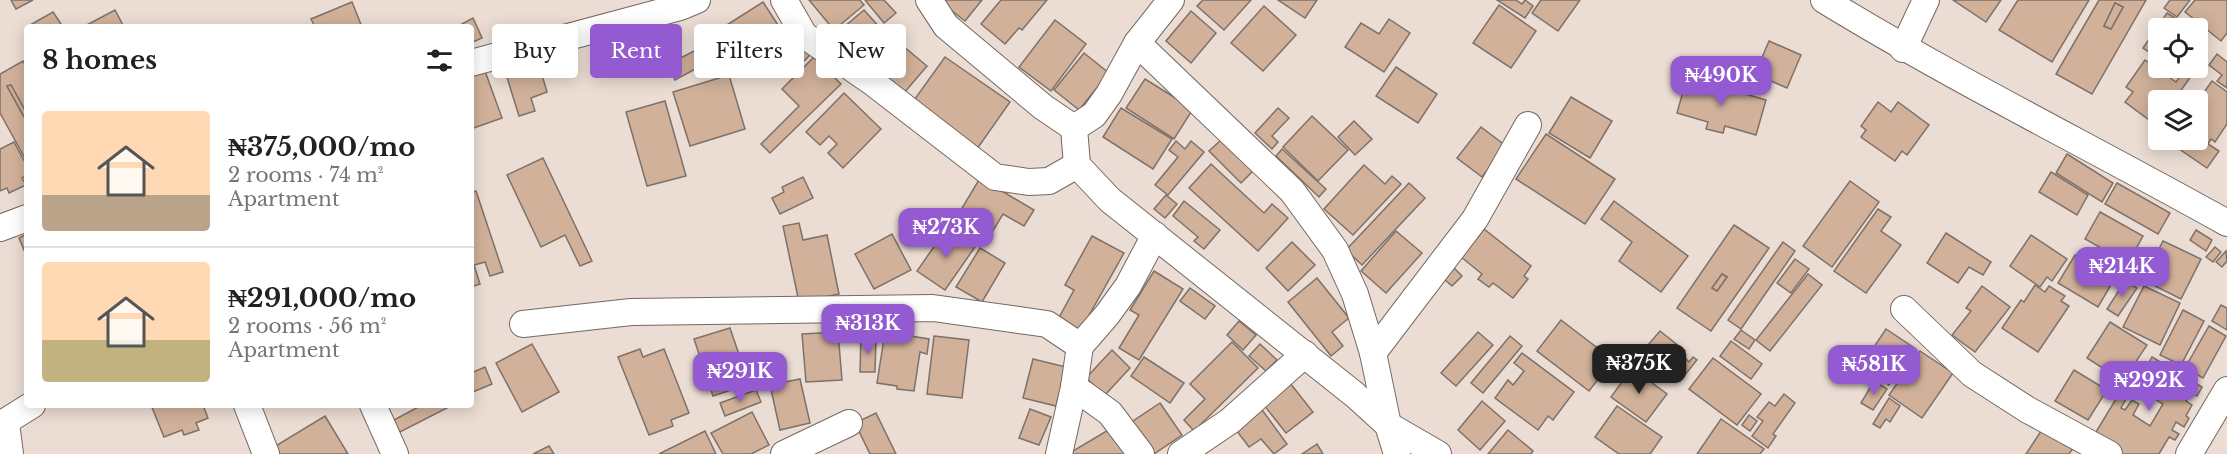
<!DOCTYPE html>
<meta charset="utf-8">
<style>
body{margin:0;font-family:"Libre Baskerville",serif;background:#f2f2f2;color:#202124;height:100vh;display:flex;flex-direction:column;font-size:22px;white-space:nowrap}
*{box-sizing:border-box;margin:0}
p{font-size:20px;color:#757577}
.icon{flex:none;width:33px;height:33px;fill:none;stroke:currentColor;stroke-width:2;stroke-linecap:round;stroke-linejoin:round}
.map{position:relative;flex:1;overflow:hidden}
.panel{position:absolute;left:24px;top:24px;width:450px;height:384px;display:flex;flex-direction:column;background:#fff;border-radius:6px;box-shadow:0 3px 15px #0003}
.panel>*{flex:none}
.guide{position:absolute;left:492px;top:24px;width:570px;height:54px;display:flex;gap:12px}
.tools{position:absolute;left:2148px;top:18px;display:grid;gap:12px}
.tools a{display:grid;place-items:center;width:60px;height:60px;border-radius:6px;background:#fff;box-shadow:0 3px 15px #0003;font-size:30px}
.price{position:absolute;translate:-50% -51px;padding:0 14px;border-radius:12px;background:#945ad1;color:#fff;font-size:20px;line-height:39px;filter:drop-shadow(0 2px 3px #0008)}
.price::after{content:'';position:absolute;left:50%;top:36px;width:18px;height:14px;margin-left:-9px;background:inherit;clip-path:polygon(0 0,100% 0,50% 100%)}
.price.on{background:#222;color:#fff}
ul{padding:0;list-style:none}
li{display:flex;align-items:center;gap:18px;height:150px;padding:0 18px}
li+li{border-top:2px solid #e0e0e0}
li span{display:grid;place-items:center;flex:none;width:168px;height:120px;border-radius:6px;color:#555}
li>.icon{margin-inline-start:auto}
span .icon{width:72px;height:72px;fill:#fffc;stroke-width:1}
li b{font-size:26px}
h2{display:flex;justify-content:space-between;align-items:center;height:72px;padding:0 18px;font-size:26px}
.pill{padding:0 21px;border-radius:6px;background:#fff;box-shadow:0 3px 15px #0003;font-size:21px;line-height:54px}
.pill.on{background:#945ad1;color:#fff}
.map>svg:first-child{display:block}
</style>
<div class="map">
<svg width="2227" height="454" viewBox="0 0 2227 454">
<rect width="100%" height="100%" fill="#ebddd3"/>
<g fill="#d1b199" stroke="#7e7169" stroke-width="1.5" fill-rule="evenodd">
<path d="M11,0H33L16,9Z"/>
<path d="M809,0H860L864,5L834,30Z"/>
<path d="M865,0H884L896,13L884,23Z"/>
<path d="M938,0H982L965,21Z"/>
<path d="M1001,0H1047L1022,30L1019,28L1005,44L981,24Z"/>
<path d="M1203,0H1251L1224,30L1197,6Z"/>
<path d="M1278,0H1317L1305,18Z"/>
<path d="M1497,0H1516L1522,4L1525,0L1533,6L1525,18Z"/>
<path d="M1541,0H1580L1558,31L1532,13Z"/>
<path d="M1953,0H2001L1986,22Z"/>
<path d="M2018,0H2089L2052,62L1999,30Z"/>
<path d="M2099,0H2146L2092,94L2056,74ZM2115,3L2123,7L2111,29L2104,26Z"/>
<path d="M2170,0H2190L2177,17L2164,8Z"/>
<path d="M2195,0H2227V33L2221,41L2185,12Z"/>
<path d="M352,2L362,27H315L311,19Z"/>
<path d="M763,2L789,42L748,68L722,28Z"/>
<path d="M2115,3L2123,7L2111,29L2104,26Z"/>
<path d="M1499,5L1536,31L1511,68L1473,43Z"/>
<path d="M1264,6L1296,35L1263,71L1231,43Z"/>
<path d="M115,10L124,27H83Z"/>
<path d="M864,10L881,29L856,51L838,32Z"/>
<path d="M1191,11L1216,33L1191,63L1166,41Z"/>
<path d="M53,12L63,27H31L30,25Z"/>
<path d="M2167,13L2190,28H2158V58L2143,48Z"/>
<path d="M473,18L482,38L471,43V27H461L460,25Z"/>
<path d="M1389,19L1410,33L1384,72L1345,47L1361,23L1379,34Z"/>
<path d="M1055,20L1086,44L1051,91L1019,67Z"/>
<path d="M885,31L927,66L904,93L862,59Z"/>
<path d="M717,39L725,53L675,80L667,65Z"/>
<path d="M1769,41L1801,55L1787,88L1755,74Z"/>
<path d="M800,45L810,55L799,66L789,57Z"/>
<path d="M1084,53L1109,73L1079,110L1054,90Z"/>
<path d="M2217,54L2227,62V88L2217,81L2222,75L2209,65Z"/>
<path d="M814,57L841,84L770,153L761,144L799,106L782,89Z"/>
<path d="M945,57L1010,102L977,149L912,103Z"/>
<path d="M2145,60L2176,82L2187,68H2197L2174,100H2158V121L2156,125L2125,102L2133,92L2126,87Z"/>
<path d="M23,61L27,69V114L11,85L7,86L27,122V162L0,113V74Z"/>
<path d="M538,61L547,92L531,98L535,111L519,116L505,71Z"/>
<path d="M1396,67L1437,94L1418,123L1376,96Z"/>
<path d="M485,71L502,118L471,129V75Z"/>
<path d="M729,75L745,129L690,146L673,92Z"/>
<path d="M1687,77L1766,100L1756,135L1725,126L1723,133L1706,129L1708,122L1677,113Z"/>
<path d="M1145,79L1193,109L1174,139L1126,108Z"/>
<path d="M2212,81L2227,92V124L2215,142L2211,139L2208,144L2219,151L2207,168L2166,140H2198V100H2188L2191,95L2202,103L2206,97L2202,95Z"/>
<path d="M11,85L27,114V122L7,86Z"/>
<path d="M844,93L881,129L843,168L828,153L837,144L829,136L820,145L806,132Z"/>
<path d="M1571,97L1612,121L1590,158L1549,133Z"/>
<path d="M665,101L686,176L647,186L626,112Z"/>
<path d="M1878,102L1891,112L1898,102L1929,125L1907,155L1902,151L1895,161L1861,137L1866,130L1861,126Z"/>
<path d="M1121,108L1172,139L1153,169L1103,137Z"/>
<path d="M1278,108L1289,118L1272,136L1278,142L1272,149L1255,133Z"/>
<path d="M1312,116L1348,150L1318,181L1283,147Z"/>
<path d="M1354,121L1372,139L1355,155L1338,137Z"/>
<path d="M1481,127L1506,146L1482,177L1457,158Z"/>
<path d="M1546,134L1615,179L1585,224L1516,179Z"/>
<path d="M1221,140L1253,171L1241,183L1209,151Z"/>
<path d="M1176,141L1185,149L1191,141L1204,152L1168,195L1155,185L1178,157L1169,150Z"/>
<path d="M14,142L27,166V175L22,178L26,185L9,193L7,188L0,191V149Z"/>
<path d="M1282,149L1326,189L1319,197L1276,156Z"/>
<path d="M2067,154L2113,183L2102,202L2056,173Z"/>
<path d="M543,158L592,261L580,266L565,235L541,247L507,175Z"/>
<path d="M1211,164L1264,213L1272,204L1288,218L1258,251L1189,188Z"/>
<path d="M1364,165L1385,184L1392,176L1401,184L1353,235L1324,209Z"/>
<path d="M2051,172L2088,195L2077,215L2039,192Z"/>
<path d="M803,177L813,198L780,214L772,198L784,192L782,187Z"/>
<path d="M980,178L1034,210L1024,226L1003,214L985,244L952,225Z"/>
<path d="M1850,181L1879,202L1832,267L1803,246Z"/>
<path d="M1409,183L1425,198L1362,265L1346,250Z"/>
<path d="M2117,183L2170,213L2158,234L2105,204Z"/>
<path d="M476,191L503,272L490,276L485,262L474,265L480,284L471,287V192Z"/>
<path d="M1166,195L1177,204L1165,218L1154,209Z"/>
<path d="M1184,201L1220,230L1204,249L1194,241L1198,237L1173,216Z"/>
<path d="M1614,201L1688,256L1661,292L1619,261L1632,242L1601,219Z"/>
<path d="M1878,209L1891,217L1881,231L1901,245L1866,293L1834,271Z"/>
<path d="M2100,212L2143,236L2128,263L2085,239Z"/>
<path d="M799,223L803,240L827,235L839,294L799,302L783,226Z"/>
<path d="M1734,225L1769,248L1711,331L1677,308ZM1722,274L1727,277L1717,291L1712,288Z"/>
<path d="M947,228L975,247L945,290L917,271Z"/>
<path d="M1484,229L1531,266L1524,276L1528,279L1513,298L1493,283L1489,287L1478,279L1482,274L1461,257Z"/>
<path d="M2196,230L2212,240L2206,251L2190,240Z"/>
<path d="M1396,231L1422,253L1386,293L1361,271Z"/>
<path d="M1946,233L1991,262L1983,275L1969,267L1958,283L1927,263Z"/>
<path d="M27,234V257L19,238Z"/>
<path d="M892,234L911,270L874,289L855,254Z"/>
<path d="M2031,235L2067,259L2052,281L2047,277L2040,287L2010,266Z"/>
<path d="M1092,236L1124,253L1078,335L1056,323L1074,290L1065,285Z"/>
<path d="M2163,241L2201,259L2181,299L2143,280Z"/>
<path d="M1292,242L1315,265L1288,291L1266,268Z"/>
<path d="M1783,242L1795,251L1741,329L1728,320Z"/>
<path d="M2215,247L2221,252L2213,262L2206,257Z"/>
<path d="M980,248L1005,263L982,302L956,287Z"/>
<path d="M2226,251L2227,261L2222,267L2216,262Z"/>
<path d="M2075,255L2115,278L2098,307L2058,283Z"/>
<path d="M1795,259L1809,269L1791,293L1777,283Z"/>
<path d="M1454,268L1462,276L1452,286L1444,279Z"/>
<path d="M1154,271L1183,289L1139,360L1119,348L1139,315L1130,310Z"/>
<path d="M1722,274L1727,277L1717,291L1712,288Z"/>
<path d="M1808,274L1822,285L1770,351L1756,340Z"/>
<path d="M1317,278L1349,318L1332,332L1343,346L1331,356L1288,302Z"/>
<path d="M2125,281L2137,288L2118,316L2107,309Z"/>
<path d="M2035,285L2045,292L2049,286L2065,296L2061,301L2069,306L2038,352L2002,328L2021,300L2024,302Z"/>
<path d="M1982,286L2010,307L1975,352L1952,335L1971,311L1966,308Z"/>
<path d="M2144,286L2180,303L2160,345L2123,327Z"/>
<path d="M1190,288L1215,306L1205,319L1180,301Z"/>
<path d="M2221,305L2227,308V330L2212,321Z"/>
<path d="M2183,310L2204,321L2181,365L2160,355Z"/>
<path d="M1561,320L1613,360L1589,391L1537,351Z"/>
<path d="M1239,321L1256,335L1243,350L1227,335Z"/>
<path d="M2110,322L2147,345L2133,366L2128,362L2118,378L2087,358Z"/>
<path d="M2209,326L2226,336L2203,378L2185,368Z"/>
<path d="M730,328L749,384L713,396L694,339Z"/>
<path d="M1886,329L1913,347L1889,385L1861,366Z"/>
<path d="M1741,330L1755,340L1749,349L1734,339Z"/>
<path d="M1660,331L1685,351L1682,355L1689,362L1693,357L1697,360L1680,381L1643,351Z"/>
<path d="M838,332L842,380L806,382L802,334Z"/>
<path d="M885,332L929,339L927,354L920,352L914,391L897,389V386L877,383Z"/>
<path d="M1478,332L1493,345L1456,386L1441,373Z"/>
<path d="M934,336L969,340L962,398L927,394Z"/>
<path d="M1510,336L1522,346L1483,393L1471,383Z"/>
<path d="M861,337L876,338L875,372H860Z"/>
<path d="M1731,341L1762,364L1751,379L1720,356Z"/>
<path d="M1232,342L1258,368L1194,431L1184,420L1205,399L1190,384Z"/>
<path d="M532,344L559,392L522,412L496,363Z"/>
<path d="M1260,344L1277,360L1266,371L1249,356Z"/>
<path d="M640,349L643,357L664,349L689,413L671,420L673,426L649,435L618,357Z"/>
<path d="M1112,350L1130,368L1105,395L1086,378Z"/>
<path d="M1920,351L1953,373L1922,418L1889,395Z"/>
<path d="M1522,353L1574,392L1553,420L1548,416L1538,430L1495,398L1508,380L1513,385L1524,371L1514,363Z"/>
<path d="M1144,357L1184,383L1170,403L1131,376Z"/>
<path d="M2152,357L2202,387L2197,396L2191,393L2186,401L2192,405L2186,416L2189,418L2184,427L2176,422L2172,430L2179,434L2175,440L2169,437L2159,454H2122L2093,437L2125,384L2132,388L2121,408L2125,410L2132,400L2139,404L2133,415L2150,426L2163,404L2135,387Z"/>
<path d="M1713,358L1761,394L1737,425L1689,389Z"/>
<path d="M1033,359L1066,367L1056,406L1023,398Z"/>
<path d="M485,367L492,384L473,392L471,373Z"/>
<path d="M1632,368L1667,394L1646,422L1611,397Z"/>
<path d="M2074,370L2107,390L2088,420L2055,401Z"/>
<path d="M800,379L810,423L780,430L770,385Z"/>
<path d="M1874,381L1887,389L1873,410L1861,403Z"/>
<path d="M1290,383L1313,412L1286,433L1263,404Z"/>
<path d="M756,390L761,402L725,416L720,403Z"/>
<path d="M1784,394L1795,403L1773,434L1776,436L1768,448L1752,436L1763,421L1757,417L1769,402L1775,406Z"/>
<path d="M1889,398L1900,406L1890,422L1886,419L1880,428L1873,424Z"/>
<path d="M1482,401L1505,421L1480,450L1458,430Z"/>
<path d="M1160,403L1182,435L1154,454H1150L1130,423Z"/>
<path d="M151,405H203L208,418L196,423L199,430L184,435L182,430L164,437Z"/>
<path d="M422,405H445L447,408L396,434L390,422Z"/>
<path d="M1617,406L1662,437L1650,454H1619L1595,437Z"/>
<path d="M1260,407L1287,444L1274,454L1261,439L1249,447L1233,426Z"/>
<path d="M1030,409L1051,417L1039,445L1019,438Z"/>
<path d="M752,412L769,445L751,454H723L711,433Z"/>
<path d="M876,413L896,454H870L855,423Z"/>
<path d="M1749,415L1757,421L1750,431L1742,425Z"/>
<path d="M325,416L348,454H271L269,450Z"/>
<path d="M1721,419L1764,449L1760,454H1697Z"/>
<path d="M2045,425L2076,444L2069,454H2026Z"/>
<path d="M1110,429L1125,454H1068Z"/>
<path d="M1508,430L1533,451L1531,454H1488Z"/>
<path d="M705,431L716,454H659Z"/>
<path d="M1317,444L1323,454H1302Z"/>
<path d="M549,446L554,454H533Z"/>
</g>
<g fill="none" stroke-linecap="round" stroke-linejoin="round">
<g stroke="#746860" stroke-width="28">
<g id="minor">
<path d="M784,0L804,35L872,82L995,177L1029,182L1049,181L1077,165"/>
<path d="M929,0L946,26L1043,107L1074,128"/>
<path d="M1171,0L1137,43L1109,94L1094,115L1074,128L1077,165L1110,200L1355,395L1388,425L1438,454"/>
<path d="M1824,0C1955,80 2093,148 2227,223"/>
<path d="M1137,43L1292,191L1335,250L1355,294L1373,353L1388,425L1397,454"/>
<path d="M1903,49L1926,0"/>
<path d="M471,63L680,7L697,0"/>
<path d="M0,228L27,218"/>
<path d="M1904,309L1972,374L2028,410L2109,454"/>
<path d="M523,324L631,312L933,308L1047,324L1080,346L1107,315L1128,286L1155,235"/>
<path d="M1373,353L1475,219L1528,125"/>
<path d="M1074,387L1110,413L1141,454"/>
<path d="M247,405L266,454"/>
<path d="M373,405L395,454"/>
<path d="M6,423L10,454"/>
<path d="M0,425L32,405"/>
<path d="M784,454L849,423"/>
<path d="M1059,454L1074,387L1080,346"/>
<path d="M1181,454L1230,421L1305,354"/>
<path d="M2189,454L2227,390"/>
</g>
</g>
<use href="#minor" stroke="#fff" stroke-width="26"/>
</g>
</svg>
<div class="tools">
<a><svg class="icon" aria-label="locate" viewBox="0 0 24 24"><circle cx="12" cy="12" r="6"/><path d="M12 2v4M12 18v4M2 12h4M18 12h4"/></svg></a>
<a><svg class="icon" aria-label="layers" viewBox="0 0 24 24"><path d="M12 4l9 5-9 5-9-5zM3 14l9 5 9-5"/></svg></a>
</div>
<b class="price" style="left:1721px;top:107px">₦490K</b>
<b class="price" style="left:946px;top:259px">₦273K</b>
<b class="price" style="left:2122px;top:298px">₦214K</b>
<b class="price" style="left:868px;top:355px">₦313K</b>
<b class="price on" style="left:1639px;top:395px">₦375K</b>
<b class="price" style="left:1874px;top:396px">₦581K</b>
<b class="price" style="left:740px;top:403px">₦291K</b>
<b class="price" style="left:2149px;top:412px">₦292K</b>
<div class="guide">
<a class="pill">Buy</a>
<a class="pill on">Rent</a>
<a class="pill">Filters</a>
<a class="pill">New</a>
</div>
<section class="panel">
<h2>8 homes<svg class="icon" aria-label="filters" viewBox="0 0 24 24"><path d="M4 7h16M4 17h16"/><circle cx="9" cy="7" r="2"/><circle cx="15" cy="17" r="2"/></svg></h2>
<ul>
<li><span style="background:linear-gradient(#ffd9b3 70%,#b9a48a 0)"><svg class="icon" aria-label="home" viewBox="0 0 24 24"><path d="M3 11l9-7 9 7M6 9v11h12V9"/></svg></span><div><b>₦375,000/mo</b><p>2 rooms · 74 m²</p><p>Apartment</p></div></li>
<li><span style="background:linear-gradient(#ffd9b3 65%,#c2b280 0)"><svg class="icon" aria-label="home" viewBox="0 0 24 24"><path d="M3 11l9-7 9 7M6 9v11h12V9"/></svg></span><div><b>₦291,000/mo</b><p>2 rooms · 56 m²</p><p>Apartment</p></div></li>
</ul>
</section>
</div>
